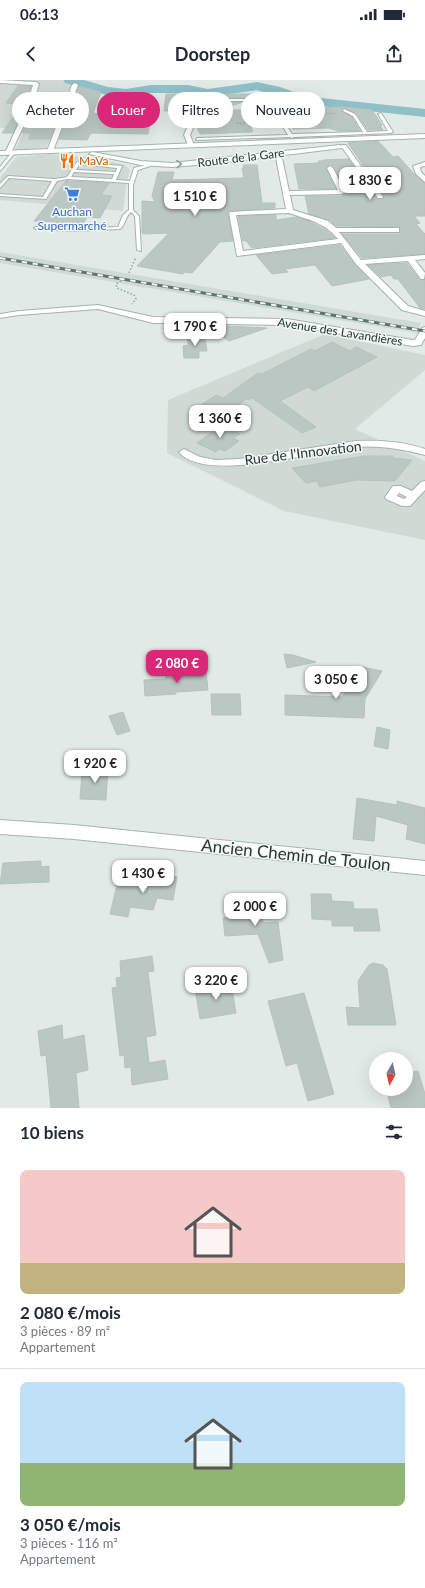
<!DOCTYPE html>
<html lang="fr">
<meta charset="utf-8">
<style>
body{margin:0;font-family:Lato,sans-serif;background:#f2f2f3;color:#1f2937;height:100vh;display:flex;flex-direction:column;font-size:15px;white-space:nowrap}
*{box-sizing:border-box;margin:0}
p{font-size:13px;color:#747a83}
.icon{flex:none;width:22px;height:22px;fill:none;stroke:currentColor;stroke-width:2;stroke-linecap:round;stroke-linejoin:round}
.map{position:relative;height:1028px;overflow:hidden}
.drawer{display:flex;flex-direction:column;background:#fff;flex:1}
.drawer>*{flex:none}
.hud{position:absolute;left:12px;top:12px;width:401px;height:36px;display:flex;gap:8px}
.needle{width:26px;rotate:188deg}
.fabs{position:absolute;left:369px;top:972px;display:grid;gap:8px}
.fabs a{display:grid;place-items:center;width:44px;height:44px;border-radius:50%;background:#fff;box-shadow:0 4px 16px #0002;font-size:20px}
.price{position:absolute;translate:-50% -34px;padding:0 9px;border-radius:8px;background:#fff;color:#222;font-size:13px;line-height:26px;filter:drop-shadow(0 1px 2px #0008)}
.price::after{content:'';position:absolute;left:50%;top:24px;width:12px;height:9px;margin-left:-6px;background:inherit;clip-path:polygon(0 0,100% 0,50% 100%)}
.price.current{background:#db2777;color:#fff}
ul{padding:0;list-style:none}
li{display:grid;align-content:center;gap:8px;height:212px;padding:0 20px}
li+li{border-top:1px solid #e0e1e3}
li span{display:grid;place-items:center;height:124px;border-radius:8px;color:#555}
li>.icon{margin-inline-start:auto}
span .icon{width:72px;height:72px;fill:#fffc;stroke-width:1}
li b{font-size:17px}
h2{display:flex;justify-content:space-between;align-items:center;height:48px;padding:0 20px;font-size:17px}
.pill{padding:0 14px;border-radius:18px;background:#fff;box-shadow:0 4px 16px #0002;font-size:14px;line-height:36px}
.pill.current{background:#db2777;color:#fff}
.status{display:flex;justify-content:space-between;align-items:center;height:28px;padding:0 20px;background:#fff;direction:ltr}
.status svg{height:11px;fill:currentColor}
header{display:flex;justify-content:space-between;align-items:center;height:52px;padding:0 20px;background:#fff;font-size:18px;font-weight:700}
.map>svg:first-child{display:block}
</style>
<div class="status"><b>06:13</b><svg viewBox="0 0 49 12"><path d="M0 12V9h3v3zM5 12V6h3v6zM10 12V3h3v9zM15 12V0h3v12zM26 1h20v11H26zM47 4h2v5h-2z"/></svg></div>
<header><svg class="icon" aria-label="back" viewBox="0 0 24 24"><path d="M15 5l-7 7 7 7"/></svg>Doorstep<svg class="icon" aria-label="share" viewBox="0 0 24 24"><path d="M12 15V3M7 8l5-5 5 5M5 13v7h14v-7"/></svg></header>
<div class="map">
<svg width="425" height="1028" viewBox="0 0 425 1028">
<rect width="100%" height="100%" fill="#e1eae6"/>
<g fill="#d0dad5">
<path d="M0,0H60L74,3L46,68L15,70L25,48H0Z"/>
<path d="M51,74L89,77L125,85L130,90L126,106L123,131L0,120V98L16,77Z"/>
<path d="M0,172L421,243L417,253L0,183Z"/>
<path d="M325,254L425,275V290L355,349L425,381V460L284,431L167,373L168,320Z"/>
</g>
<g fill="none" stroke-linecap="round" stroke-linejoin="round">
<path fill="#8fbfc9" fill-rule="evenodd" d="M63,0H84L108,7L126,9L151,5H188L208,9L257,2L280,7L297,13L321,18L425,29V37L321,26L289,20L257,10L208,17L188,13H151L126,17L107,15L65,3Z"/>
</g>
<g fill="#bac7c2" stroke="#b5c3bd">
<path d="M18,6H31L28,15L21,24L6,23Z"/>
<path d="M79,6L101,12L93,33L99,34L98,35H151L148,54L91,53L87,60L59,59Z"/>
<path d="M67,14L62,28H36Z"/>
<path d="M166,14H259L260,17L254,19L251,18H220L222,22H243L219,30H251L274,35V45L250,46L253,51L251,52L200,54L196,45V21L193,19L188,21V31H164Z"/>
<path d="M343,27L372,30L382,45H380L383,50H368L356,33L344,28L342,31L352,37L360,51H339L328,48L293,49L291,44H287L282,36H295L297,31L278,30V29Z"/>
<path d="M31,32H60L50,59H29L30,53H22Z"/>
<path d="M22,33L13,53H2L13,37Z"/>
<path d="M378,61L393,77L398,76L415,95L425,104V136H414L420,143L416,144L425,154V174L362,178L342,154H399L400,152V147L337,146L328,140L309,134L305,116H342L346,112L334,87L331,85L326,87V89L336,109H299L294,84L319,83L318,81H323V80L349,79L377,119H383L384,116L348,63Z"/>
<path d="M243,85H257L262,123H275V128L229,131L228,133L233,161L220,162L192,193L184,192L183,194L137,186L169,153L143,154L142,152V121L155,122L152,116L158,92H174L172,100L244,98L242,88H244Z"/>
<path d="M66,101L109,103L101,115L112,116L100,138L87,137L83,144L34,141Z"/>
<path d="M276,135V140L296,137L309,141L326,150L335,158L252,168L246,161H243L238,136Z"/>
<path d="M340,165L355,185L369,199L332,206L315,185L285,189L288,192L272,194L256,175Z"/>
<path d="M407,183L420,200H425V229L420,228L398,199H394L391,195L381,197L368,185Z"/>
<path d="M205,245L226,246L267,248L229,261Z"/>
<path d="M204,253L207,271H199V278H184L183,266L188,265L187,258L194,257Z"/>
<path d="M332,262L350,271L356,267L377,277L314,311L308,307L280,321L316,347L302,353L252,318L249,320L246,319L221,338L197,328L216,315L223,318L258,293L262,294L311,269L315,271Z"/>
<path d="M222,345L240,354L233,358L239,361L225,371L219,369L216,372L197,363Z"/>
<path d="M364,376H393V378L412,380L395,401L356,400L320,407L317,401L306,403L292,388Z"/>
<path d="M284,574L293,575L316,582L287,588Z"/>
<path d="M362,587L382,591L365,619L364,638L285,635V615L342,617Z"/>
<path d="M206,591L208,610L176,612V614L145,616L144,600L166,599L165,593Z"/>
<path d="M211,614H240L241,635H212Z"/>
<path d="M123,632L130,651L117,655L109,636Z"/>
<path d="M377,647L390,650L388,669L374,666Z"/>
<path d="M108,687L106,720L80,719L82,692L90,693V688Z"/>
<path d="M357,718L397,725V721L425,728V764L406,759L408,745L376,736L374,761L353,759Z"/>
<path d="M41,781V787L49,786V802L0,804L3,783Z"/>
<path d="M150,793L177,797L173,820L157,818L153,830L130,827L128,837L110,834L118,801L147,805Z"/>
<path d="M311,814H331L332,821L353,822L354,829H377L380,851H354V846H332V840L312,839Z"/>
<path d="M260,818L263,843L278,842L283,880L269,883L258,854L225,856L223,838L236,837L235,820Z"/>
<path d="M152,876L154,891L148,892L156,955L146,957L149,983L165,980L168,999L132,1005L131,987L125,988L124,975L120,976L112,908L117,907L116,898L121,897L120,881Z"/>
<path d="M373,883L383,885L387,889L396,945H348L346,927L360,928L358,901L369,885Z"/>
<path d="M231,903L236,933L200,939L195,909Z"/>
<path d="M304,913L334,1014L308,1021L297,983L286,986L268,921Z"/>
<path d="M62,945L63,960L84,955L88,990L76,993L79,1028H51L46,975L41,976L38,951Z"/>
<path d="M418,991L425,1014V1028H391L386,1009H406V993Z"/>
</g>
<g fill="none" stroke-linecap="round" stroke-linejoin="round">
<g stroke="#a5b1ad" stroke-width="2">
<g id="service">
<path d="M221,19H251L253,20L255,27L276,32H296L295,34H279L292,54L363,52L353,36L343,31L344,29L355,34L367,52L388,51L378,34L381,33L393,52L391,53L294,57L292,58L290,57L196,60L197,58L288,55L275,34L252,29L249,21H222Z"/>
<path d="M27,29H65L67,30L65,31H28Z"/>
<path d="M12,72L15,73L0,91V87Z"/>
<path d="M77,82L122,86L116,100L130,101L134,88L153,83V85L138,90L133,105V130L139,136L141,171L137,170L135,136L131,132C125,137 125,146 120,149L73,151L36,149L34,148L36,147L73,149L118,147L123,135L129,130V103L68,99L57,101L46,119L0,116V114L43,117L52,101L9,98L0,108V104L8,96L55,99L67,97ZM79,84L117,88L116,92L76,90ZM74,92L114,94L112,99L71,97Z"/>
</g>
</g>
<g stroke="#a5b1ad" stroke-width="2">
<g id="minor">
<path d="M0,0L36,2L39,4L31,30L11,73L8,75L5,73L25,30L33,5L0,3Z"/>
<path d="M75,3L78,5L53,71L48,72L47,71L72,5Z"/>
<path d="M192,20L195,22V43L190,55L194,65L191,67L188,65L184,55L189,43V22Z"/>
<path d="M342,65H346L383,117L382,118H378L341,66Z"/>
<path d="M278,71L281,73L289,111L338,110L327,88L330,86L333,88L345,112L342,114L290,115L293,130L328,141L336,148H399V152H339L361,180L425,175V179L415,180L425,193L424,199H421L408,181L365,184L408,226L425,231V236L402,230L356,184L341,163L237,176L229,133L230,132L286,129L275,73ZM289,133C309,140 324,142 338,159L243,171L236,135Z"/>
<path d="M425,82V86L420,87L421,92L425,96V102L416,94L413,86Z"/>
<path d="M98,225L153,237L287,239L413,260H415L422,248L425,247V258L421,265L413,266L287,245L153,243L98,229L19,235L0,238V234L19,231Z"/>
<path d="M356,361C379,360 402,361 425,369V375C402,369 380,365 356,367C319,370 204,404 179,372L184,369L200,377L216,380L239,379Z"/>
<path d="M425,401V410L410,426H402L386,419L385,417L393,406H401L412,411L421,402ZM399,413L407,417L404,419L397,416Z"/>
</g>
</g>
<g stroke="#a2b5ae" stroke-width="2">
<g id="secondary">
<path d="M425,54V58L0,75V71Z"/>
<path d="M340,65L343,67L342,68L220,83L172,87L141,85L89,74L92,72L141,81L172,83Z"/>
<path d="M0,740L74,745L425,781V795L74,759L0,754Z"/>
</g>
</g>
<g stroke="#85aaa0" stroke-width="1" stroke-dasharray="1 1.5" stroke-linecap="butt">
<path d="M302,35L337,33"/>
<path d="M244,45L236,43L262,41"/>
</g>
<g stroke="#85aaa0" stroke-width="1.5" stroke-dasharray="1.5 2" stroke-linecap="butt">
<path d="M129,193L136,177"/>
<path d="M121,201L116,204L117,208L134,215L136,219L132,224"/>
</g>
<use href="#service" fill="#fff" fill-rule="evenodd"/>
<use href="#minor" fill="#fff" fill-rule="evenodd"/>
<use href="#secondary" fill="#fff" fill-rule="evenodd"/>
<g stroke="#5e756f" stroke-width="3">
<path id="rail" d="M0,178L425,251"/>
</g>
<use href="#rail" stroke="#f2f7f4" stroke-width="2" stroke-dasharray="5.5" stroke-linecap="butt"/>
</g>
<defs><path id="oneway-chevron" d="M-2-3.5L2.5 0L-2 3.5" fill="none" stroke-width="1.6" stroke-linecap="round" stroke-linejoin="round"/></defs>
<use stroke="#929c9a" href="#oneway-chevron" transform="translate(179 84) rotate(-3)"/>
<defs>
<g id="restaurant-bare" transform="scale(1.2)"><path d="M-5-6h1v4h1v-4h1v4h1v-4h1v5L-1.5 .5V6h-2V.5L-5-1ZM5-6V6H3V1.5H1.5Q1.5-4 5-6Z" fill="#e8710a" stroke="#f2f7f4" stroke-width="2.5" paint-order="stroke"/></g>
<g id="supermarket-bare" transform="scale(1.2)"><path d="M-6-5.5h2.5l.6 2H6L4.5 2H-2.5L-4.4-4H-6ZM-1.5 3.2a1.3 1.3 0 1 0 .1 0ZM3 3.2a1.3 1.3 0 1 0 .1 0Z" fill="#3f7fe0" stroke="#f2f7f4" stroke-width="2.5" paint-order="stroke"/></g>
</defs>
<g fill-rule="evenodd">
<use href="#restaurant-bare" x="67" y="81"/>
<use href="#supermarket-bare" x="72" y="114"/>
</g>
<g text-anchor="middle" stroke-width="3" stroke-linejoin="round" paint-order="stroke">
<g font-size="12" fill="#243934" stroke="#f2f7f4">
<text transform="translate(241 78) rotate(-7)" y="4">Route de la Gare</text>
<text transform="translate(340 252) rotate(9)" y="4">Avenue des Lavandières</text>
</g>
<g font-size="12" fill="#c56008" stroke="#f2f7f4" text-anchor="start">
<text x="79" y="85">MaVa</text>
</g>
<g font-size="12" fill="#366cbe" stroke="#f2f7f4">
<text x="72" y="136">Auchan<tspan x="72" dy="14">Supermarché</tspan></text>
</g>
<g font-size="14" fill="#243934" stroke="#f2f7f4">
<text transform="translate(303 373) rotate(-7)" y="5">Rue de l'Innovation</text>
</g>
<g font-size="17" fill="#243934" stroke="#f2f7f4">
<text transform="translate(296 775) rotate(6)" y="6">Ancien Chemin de Toulon</text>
</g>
</g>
</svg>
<div class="fabs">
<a><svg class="needle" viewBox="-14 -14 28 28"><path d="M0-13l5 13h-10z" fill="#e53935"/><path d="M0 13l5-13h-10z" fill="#747a83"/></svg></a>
</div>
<b class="price" style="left:370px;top:121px">1 830 €</b>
<b class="price" style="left:195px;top:137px">1 510 €</b>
<b class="price" style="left:195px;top:267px">1 790 €</b>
<b class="price" style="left:220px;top:359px">1 360 €</b>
<b class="price current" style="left:177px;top:604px">2 080 €</b>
<b class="price" style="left:336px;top:620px">3 050 €</b>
<b class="price" style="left:95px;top:704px">1 920 €</b>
<b class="price" style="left:143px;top:814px">1 430 €</b>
<b class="price" style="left:255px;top:847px">2 000 €</b>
<b class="price" style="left:216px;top:921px">3 220 €</b>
<div class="hud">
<a class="pill">Acheter</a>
<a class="pill current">Louer</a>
<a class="pill">Filtres</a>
<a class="pill">Nouveau</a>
</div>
</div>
<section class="drawer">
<h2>10 biens<svg class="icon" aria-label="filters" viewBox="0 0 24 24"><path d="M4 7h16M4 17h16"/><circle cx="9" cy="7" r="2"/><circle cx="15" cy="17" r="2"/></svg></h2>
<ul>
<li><span style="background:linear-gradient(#f6c9c9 75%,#c2b280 0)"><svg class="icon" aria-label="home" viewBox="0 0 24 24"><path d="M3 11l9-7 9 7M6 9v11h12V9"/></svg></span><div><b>2 080 €/mois</b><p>3 pièces · 89 m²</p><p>Appartement</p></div></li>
<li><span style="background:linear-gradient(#bfe0f5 65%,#8fb573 0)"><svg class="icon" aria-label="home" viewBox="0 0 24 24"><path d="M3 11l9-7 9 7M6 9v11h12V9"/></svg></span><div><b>3 050 €/mois</b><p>3 pièces · 116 m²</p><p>Appartement</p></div></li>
</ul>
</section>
